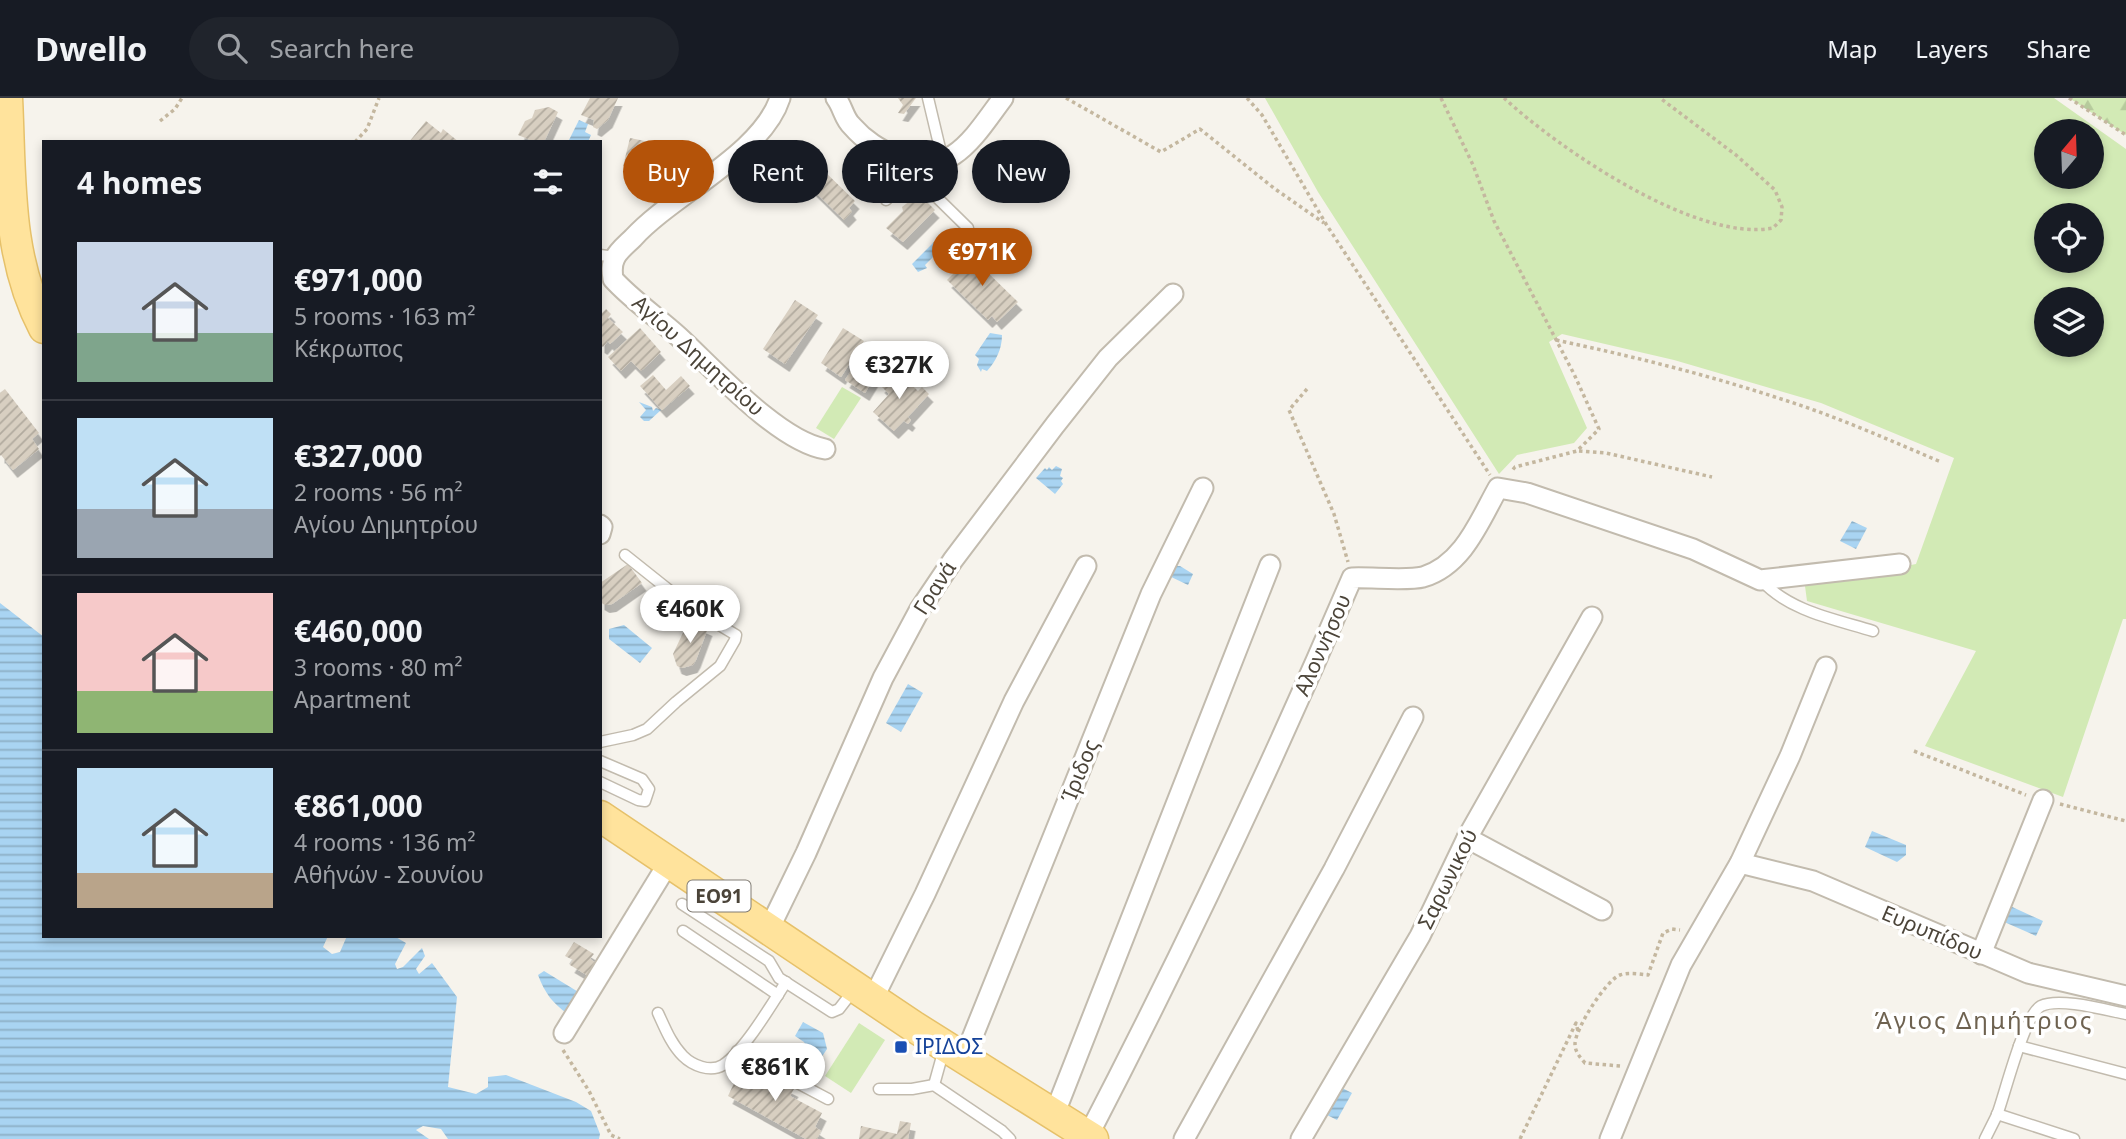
<!DOCTYPE html>
<meta charset="utf-8">
<style>
body{margin:0;font-family:"Noto Sans",sans-serif;background:#20242c;color:#f1f3f6;height:100vh;display:flex;flex-direction:column;font-size:26px;white-space:nowrap}
*{box-sizing:border-box;margin:0}
p{font-size:23px;color:#9ea1a6}
.icon{flex:none;width:38px;height:38px;fill:none;stroke:currentColor;stroke-width:2;stroke-linecap:round;stroke-linejoin:round}
.map{position:relative;flex:1;overflow:hidden}
.panel{position:absolute;left:42px;top:42px;width:560px;height:798px;display:flex;flex-direction:column;background:#171b24;border-radius:0px;box-shadow:0 4px 10px #0003}
.panel>*{flex:none}
.top-card{position:absolute;left:623px;top:42px;width:665px;height:63px;display:flex;gap:14px}
.needle{width:46px;rotate:19deg}
.controls{position:absolute;left:2034px;top:21px;display:grid;gap:14px}
.controls a{display:grid;place-items:center;width:70px;height:70px;border-radius:50%;background:#171b24;box-shadow:0 4px 10px #0003;font-size:35px}
.price{position:absolute;translate:-50% -60px;padding:0 16px;border-radius:24px;background:#fff;color:#222;font-size:23px;line-height:46px;filter:drop-shadow(0 2px 4px #0008)}
.price::after{content:'';position:absolute;left:50%;top:42px;width:21px;height:16px;margin-left:-10px;background:inherit;clip-path:polygon(0 0,100% 0,50% 100%)}
.price.selected{background:#b45309;color:#fff}
ul{padding:0;list-style:none}
li{display:flex;align-items:center;gap:21px;height:175px;padding:0 35px}
li+li{border-top:2px solid #363941}
li span{display:grid;place-items:center;flex:none;width:196px;height:140px;border-radius:0px;color:#555}
li>.icon{margin-inline-start:auto}
span .icon{width:84px;height:84px;fill:#fffc;stroke-width:1}
li b{font-size:30px}
h2{display:flex;justify-content:space-between;align-items:center;height:84px;padding:0 35px;font-size:30px}
.tag{padding:0 24px;border-radius:32px;background:#171b24;box-shadow:0 4px 10px #0003;font-size:24px;line-height:63px}
.tag.selected{background:#b45309;color:#fff}
header{display:flex;align-items:center;gap:42px;box-sizing:border-box;height:98px;padding:0 35px;background:#171b24;border-bottom:2px solid #363941}
header strong{font-size:33px}
nav{display:flex;gap:38px;margin-inline-start:auto;font-size:24px}
.search{width:490px;height:63px;background:#20242c;display:flex;align-items:center;gap:18px;box-sizing:border-box;padding:0 24px;border-radius:38px;color:#9ea1a6;font-size:26px}
.map>svg:first-child{display:block}
</style>
<header>
<strong>Dwello</strong>
<div class="search"><svg class="icon" aria-label="search" viewBox="0 0 24 24"><circle cx="10" cy="10" r="6"/><path d="M15 15l6 6"/></svg>Search here</div>
<nav><a>Map</a><a>Layers</a><a>Share</a></nav>
</header>
<div class="map">
<svg width="2126" height="1041" viewBox="0 0 2126 1041">
<defs>
<pattern id="forest-firs" width="22" height="20" patternUnits="userSpaceOnUse" patternTransform="scale(1.75)"><rect width="22" height="20" fill="#d2eab5"/><path d="M5 1l3.5 6h-7zM16 11l3.5 6h-7z" fill="#b6ca9c"/></pattern>
<pattern id="water-rules" width="6" height="5" patternUnits="userSpaceOnUse" patternTransform="scale(1.75)"><rect width="6" height="5" fill="#a9d4f2"/><path d="M0 2.5h6" fill="none" stroke="#8caec5"/></pattern>
<pattern id="building-hatch" width="6" height="6" patternUnits="userSpaceOnUse" patternTransform="scale(1.75)"><rect width="6" height="6" fill="#d8cfc1"/><path d="M-1 1l2-2M0 6l6-6M5 7l2-2" fill="none" stroke="#b1aa9e"/></pattern>
<filter id="shadow"><feDropShadow dx="4.5" dy="8" stdDeviation="0" flood-color="#0004"/></filter>
</defs>
<rect width="100%" height="100%" fill="#f6f3ec"/>
<g fill="#d2eab5" fill-rule="evenodd">
<path d="M1265,0H2054L2126,51V521H2123L2063,699L1925,648L1976,553L1807,503L1805,488L1916,466L1954,360L1821,305L1674,262L1562,236L1549,244L1587,330L1574,345L1517,357L1499,376L1318,94ZM2046,33H2091V79H2046ZM2046,117H2091V163H2046ZM2046,201H2091V247H2046Z"/>
<path d="M842,289L861,300L834,341L816,330Z"/>
<path d="M859,925L885,942L851,995L825,978Z"/>
</g>
<path fill="url(#forest-firs)" d="M2069,0H2126V37Z"/>
<g fill="url(#water-rules)">
<path d="M579,22L588,26L585,34L591,37L588,44H568Z"/>
<path d="M797,56L807,65L790,84L780,73Z"/>
<path d="M934,144L941,151L925,167L927,170L918,174L912,166Z"/>
<path d="M990,235L1002,237C1002,251 996,263 987,273L982,271L981,274L977,267L979,261L975,257Z"/>
<path d="M639,304L652,309L653,313L656,310L661,312L649,323H644L640,319L646,312Z"/>
<path d="M1056,368L1062,371L1060,378L1063,380L1061,383L1063,386L1055,396L1036,380L1045,370L1047,372L1049,369L1052,372Z"/>
<path d="M1852,423L1867,430L1856,451L1840,443Z"/>
<path d="M1172,468H1180L1193,476L1188,487L1167,477Z"/>
<path d="M0,505L44,539V838H328L323,849L332,856L340,854L347,838H394L406,845L395,866L397,871L403,869L422,850L425,858L416,871L419,876L432,865L457,899L448,989L476,996L488,989V979L506,977L576,1004L591,1013L600,1036L599,1041H448L441,1031L423,1028L416,1032L429,1041H0Z"/>
<path d="M624,527L652,550L640,565L609,541V531Z"/>
<path d="M908,586L923,595L901,634L886,625Z"/>
<path d="M1872,733L1906,747V757L1897,764L1865,749Z"/>
<path d="M2008,807L2043,823L2036,838L2002,823Z"/>
<path d="M544,873L580,895L568,916C552,905 545,895 538,877Z"/>
<path d="M803,924L823,935L827,951L817,966L802,957L806,948L804,944L795,938Z"/>
<path d="M1342,990L1352,995L1337,1022L1327,1017Z"/>
</g>
<g fill="url(#building-hatch)" filter="url(#shadow)">
<path d="M590,0H618L608,22L597,31L593,29L594,22L581,17Z"/>
<path d="M898,0H916L904,16L898,15L903,7Z"/>
<path d="M549,9L558,14L544,44H535L518,37L525,23L532,20L535,12Z"/>
<path d="M426,23L441,35L443,31L459,44H409Z"/>
<path d="M630,40L675,49L672,68H680L679,78L623,68Z"/>
<path d="M820,69L855,103L849,110L852,114L844,122L804,83Z"/>
<path d="M919,96L935,112L903,144L886,130L903,113L902,109Z"/>
<path d="M977,152L989,164L983,170L1018,204L997,224L992,218L988,222L947,182Z"/>
<path d="M795,202L818,217L785,266L763,251Z"/>
<path d="M606,211L611,216L608,220L623,234L610,246L608,243L603,249L600,247V217Z"/>
<path d="M640,230L661,254L641,273L631,263L621,273L608,259Z"/>
<path d="M843,230L864,243L841,279L821,265Z"/>
<path d="M867,247L887,259L865,295L845,282Z"/>
<path d="M895,271L918,293L922,289L929,296L908,319L911,322L908,326L904,323L894,333L873,314L889,296L880,287Z"/>
<path d="M653,277L666,292L681,278L690,288L662,312L640,288Z"/>
<path d="M5,291L39,335L32,341L39,351L13,372L1,357L0,358V295Z"/>
<path d="M628,466L642,485L612,506L605,507L600,504V485Z"/>
<path d="M689,522L708,530L696,562L693,567L682,570L677,568L673,556Z"/>
<path d="M574,844L594,856L590,861L599,867L590,879L570,867L573,862L565,858Z"/>
<path d="M743,966L794,991L790,998L822,1015L815,1029L821,1033L817,1041H806L728,998Z"/>
<path d="M900,1023L911,1025L908,1041H859L861,1028L897,1036Z"/>
</g>
<g fill="none" stroke-linecap="round" stroke-linejoin="round">
<g stroke="#c2bbae" stroke-width="13">
<g id="service">
<path d="M928,0L943,63"/>
<path d="M905,63L914,77L968,130"/>
<path d="M886,102L914,77"/>
<path d="M600,157L615,159"/>
<path d="M1761,482C1789,513 1834,521 1873,533"/>
<path d="M600,644L633,637L647,631L676,604L720,568L735,542L736,537L694,512L625,457"/>
<path d="M600,663L642,681L649,691L645,703L638,702L600,684"/>
<path d="M682,806L769,863L779,880L832,914L839,911L853,893"/>
<path d="M683,833L778,897"/>
<path d="M658,915C665,930 671,946 683,958C692,967 710,975 723,967C744,953 772,906 786,884"/>
<path d="M2019,948L2126,976"/>
<path d="M737,953L828,1001"/>
<path d="M934,987L944,951"/>
<path d="M879,991H912L934,987L1002,1033L1010,1041"/>
<path d="M1997,1016L2074,1041"/>
<path d="M1985,1041C1989,1033 1993,1025 1997,1017C2005,996 2024,917 2041,908C2059,899 2106,912 2126,916"/>
</g>
</g>
<g stroke="#c2bbae" stroke-width="23">
<g id="minor">
<path d="M780,0C762,56 673,96 633,140C627,146 618,153 615,160C611,167 612,174 613,181C632,202 657,219 678,238C713,270 778,343 825,351"/>
<path d="M836,0C843,9 844,21 852,28C865,43 879,51 896,59C950,84 975,37 1003,0"/>
<path d="M600,427L602,429L600,436"/>
<path d="M1467,740L1602,812"/>
<path d="M1740,765L1813,783L2028,875L2126,898"/>
<path d="M769,831L806,755L883,580L920,511L953,462L1055,327L1108,260L1173,196"/>
<path d="M1981,856L2043,702"/>
<path d="M873,901L925,796L1014,603L1086,468"/>
<path d="M564,935L669,764"/>
<path d="M964,960L1151,496L1203,390"/>
<path d="M1054,1017L1270,467"/>
<path d="M1088,1038C1183,855 1271,669 1352,480C1370,479 1407,483 1423,479C1463,467 1479,424 1498,390L1527,395L1693,451L1760,482L1900,466"/>
<path d="M1184,1041L1334,771L1413,619"/>
<path d="M1301,1041L1420,838L1467,740L1592,519"/>
<path d="M1610,1041L1681,867L1740,765L1790,658L1826,569"/>
</g>
</g>
<g stroke="#e6c16a" stroke-width="33">
<g id="primary">
<path d="M7,0C11,79 6,158 44,230"/>
<path d="M600,718L913,928L1093,1041"/>
</g>
</g>
<g stroke="#c4b79f" stroke-width="3.5" stroke-dasharray="3.5 3.5" stroke-linecap="butt">
<path d="M1066,0L1161,54L1200,31L1275,91L1324,125"/>
<path d="M1247,0L1262,17L1326,126L1490,377"/>
<path d="M1441,0L1473,67L1494,123L1574,276L1599,331L1577,353L1515,369L1511,374"/>
<path d="M1504,0C1559,51 1697,145 1773,130L1781,122L1782,109L1775,92L1736,57L1660,0"/>
<path d="M2069,0L2126,37"/>
<path d="M160,23L175,11L182,0"/>
<path d="M355,44L367,31L379,0"/>
<path d="M1556,242C1631,258 1705,276 1778,300C1833,317 1887,341 1941,364"/>
<path d="M1307,291L1289,312L1334,416L1348,464"/>
<path d="M1579,353L1606,355L1712,379"/>
<path d="M1914,653L2026,697"/>
<path d="M2060,706L2126,723"/>
<path d="M563,952L589,993L611,1037L620,1041"/>
<path d="M1620,968L1585,965C1580,959 1575,954 1575,946C1575,931 1606,882 1620,877C1629,874 1639,876 1648,877L1663,835L1672,831L1680,832"/>
<path d="M1520,1041L1576,925L1578,933"/>
</g>
<use href="#service" stroke="#fff" stroke-width="10"/>
<use href="#minor" stroke="#fff" stroke-width="19"/>
<use href="#primary" stroke="#ffe39c" stroke-width="30"/>
</g>
<rect fill="#1a4fb4" stroke="#fff" stroke-width="2.5" x="894" y="942" width="14" height="14" rx="3.5"/>
<g text-anchor="middle" stroke-width="7" stroke-linejoin="round" paint-order="stroke">
<rect fill="#fff" stroke="#817c74" stroke-width="2" x="687.5" y="782.5" width="63" height="31" rx="5"/>
<g font-size="19" font-weight="bold" fill="#4b4439">
<text x="719" y="805">ΕΟ91</text>
</g>
<g font-size="21" fill="#4b4439" stroke="#fff">
<text transform="translate(698 258) rotate(42)" y="7">Αγίου Δημητρίου</text>
<text transform="translate(935 490) rotate(-57)" y="7">Γρανά</text>
<text transform="translate(1323 547) rotate(-66)" y="7">Αλοννήσου</text>
<text transform="translate(1080 673) rotate(-68)" y="7">Ίριδος</text>
<text transform="translate(1448 781) rotate(-64)" y="7">Σαρωνικού</text>
<text transform="translate(1932 835) rotate(23)" y="7">Ευρυπίδου</text>
</g>
<g font-size="21" fill="#164399" stroke="#fff" text-anchor="start">
<text x="915" y="956">ΙΡΙΔΟΣ</text>
</g>
<g font-size="24" letter-spacing="2" fill="#6e6250" stroke="#fff">
<text x="1984" y="931">Άγιος Δημήτριος</text>
</g>
</g>
</svg>
<div class="controls">
<a><svg class="needle" viewBox="-14 -14 28 28"><path d="M0-13l5 13h-10z" fill="#e53935"/><path d="M0 13l5-13h-10z" fill="#9ea1a6"/></svg></a>
<a><svg class="icon" aria-label="locate" viewBox="0 0 24 24"><circle cx="12" cy="12" r="6"/><path d="M12 2v4M12 18v4M2 12h4M18 12h4"/></svg></a>
<a><svg class="icon" aria-label="layers" viewBox="0 0 24 24"><path d="M12 4l9 5-9 5-9-5zM3 14l9 5 9-5"/></svg></a>
</div>
<b class="price selected" style="left:982px;top:190px">€971K</b>
<b class="price" style="left:899px;top:303px">€327K</b>
<b class="price" style="left:690px;top:547px">€460K</b>
<b class="price" style="left:775px;top:1005px">€861K</b>
<div class="top-card">
<a class="tag selected">Buy</a>
<a class="tag">Rent</a>
<a class="tag">Filters</a>
<a class="tag">New</a>
</div>
<section class="panel">
<h2>4 homes<svg class="icon" aria-label="filters" viewBox="0 0 24 24"><path d="M4 7h16M4 17h16"/><circle cx="9" cy="7" r="2"/><circle cx="15" cy="17" r="2"/></svg></h2>
<ul>
<li><span style="background:linear-gradient(#c9d6e8 65%,#7fa58c 0)"><svg class="icon" aria-label="home" viewBox="0 0 24 24"><path d="M3 11l9-7 9 7M6 9v11h12V9"/></svg></span><div><b>€971,000</b><p>5 rooms · 163 m²</p><p>Κέκρωπος</p></div></li>
<li><span style="background:linear-gradient(#bfe0f5 65%,#9aa5b1 0)"><svg class="icon" aria-label="home" viewBox="0 0 24 24"><path d="M3 11l9-7 9 7M6 9v11h12V9"/></svg></span><div><b>€327,000</b><p>2 rooms · 56 m²</p><p>Αγίου Δημητρίου</p></div></li>
<li><span style="background:linear-gradient(#f6c9c9 70%,#8fb573 0)"><svg class="icon" aria-label="home" viewBox="0 0 24 24"><path d="M3 11l9-7 9 7M6 9v11h12V9"/></svg></span><div><b>€460,000</b><p>3 rooms · 80 m²</p><p>Apartment</p></div></li>
<li><span style="background:linear-gradient(#bfe0f5 75%,#b9a48a 0)"><svg class="icon" aria-label="home" viewBox="0 0 24 24"><path d="M3 11l9-7 9 7M6 9v11h12V9"/></svg></span><div><b>€861,000</b><p>4 rooms · 136 m²</p><p>Αθήνών - Σουνίου</p></div></li>
</ul>
</section>
</div>
